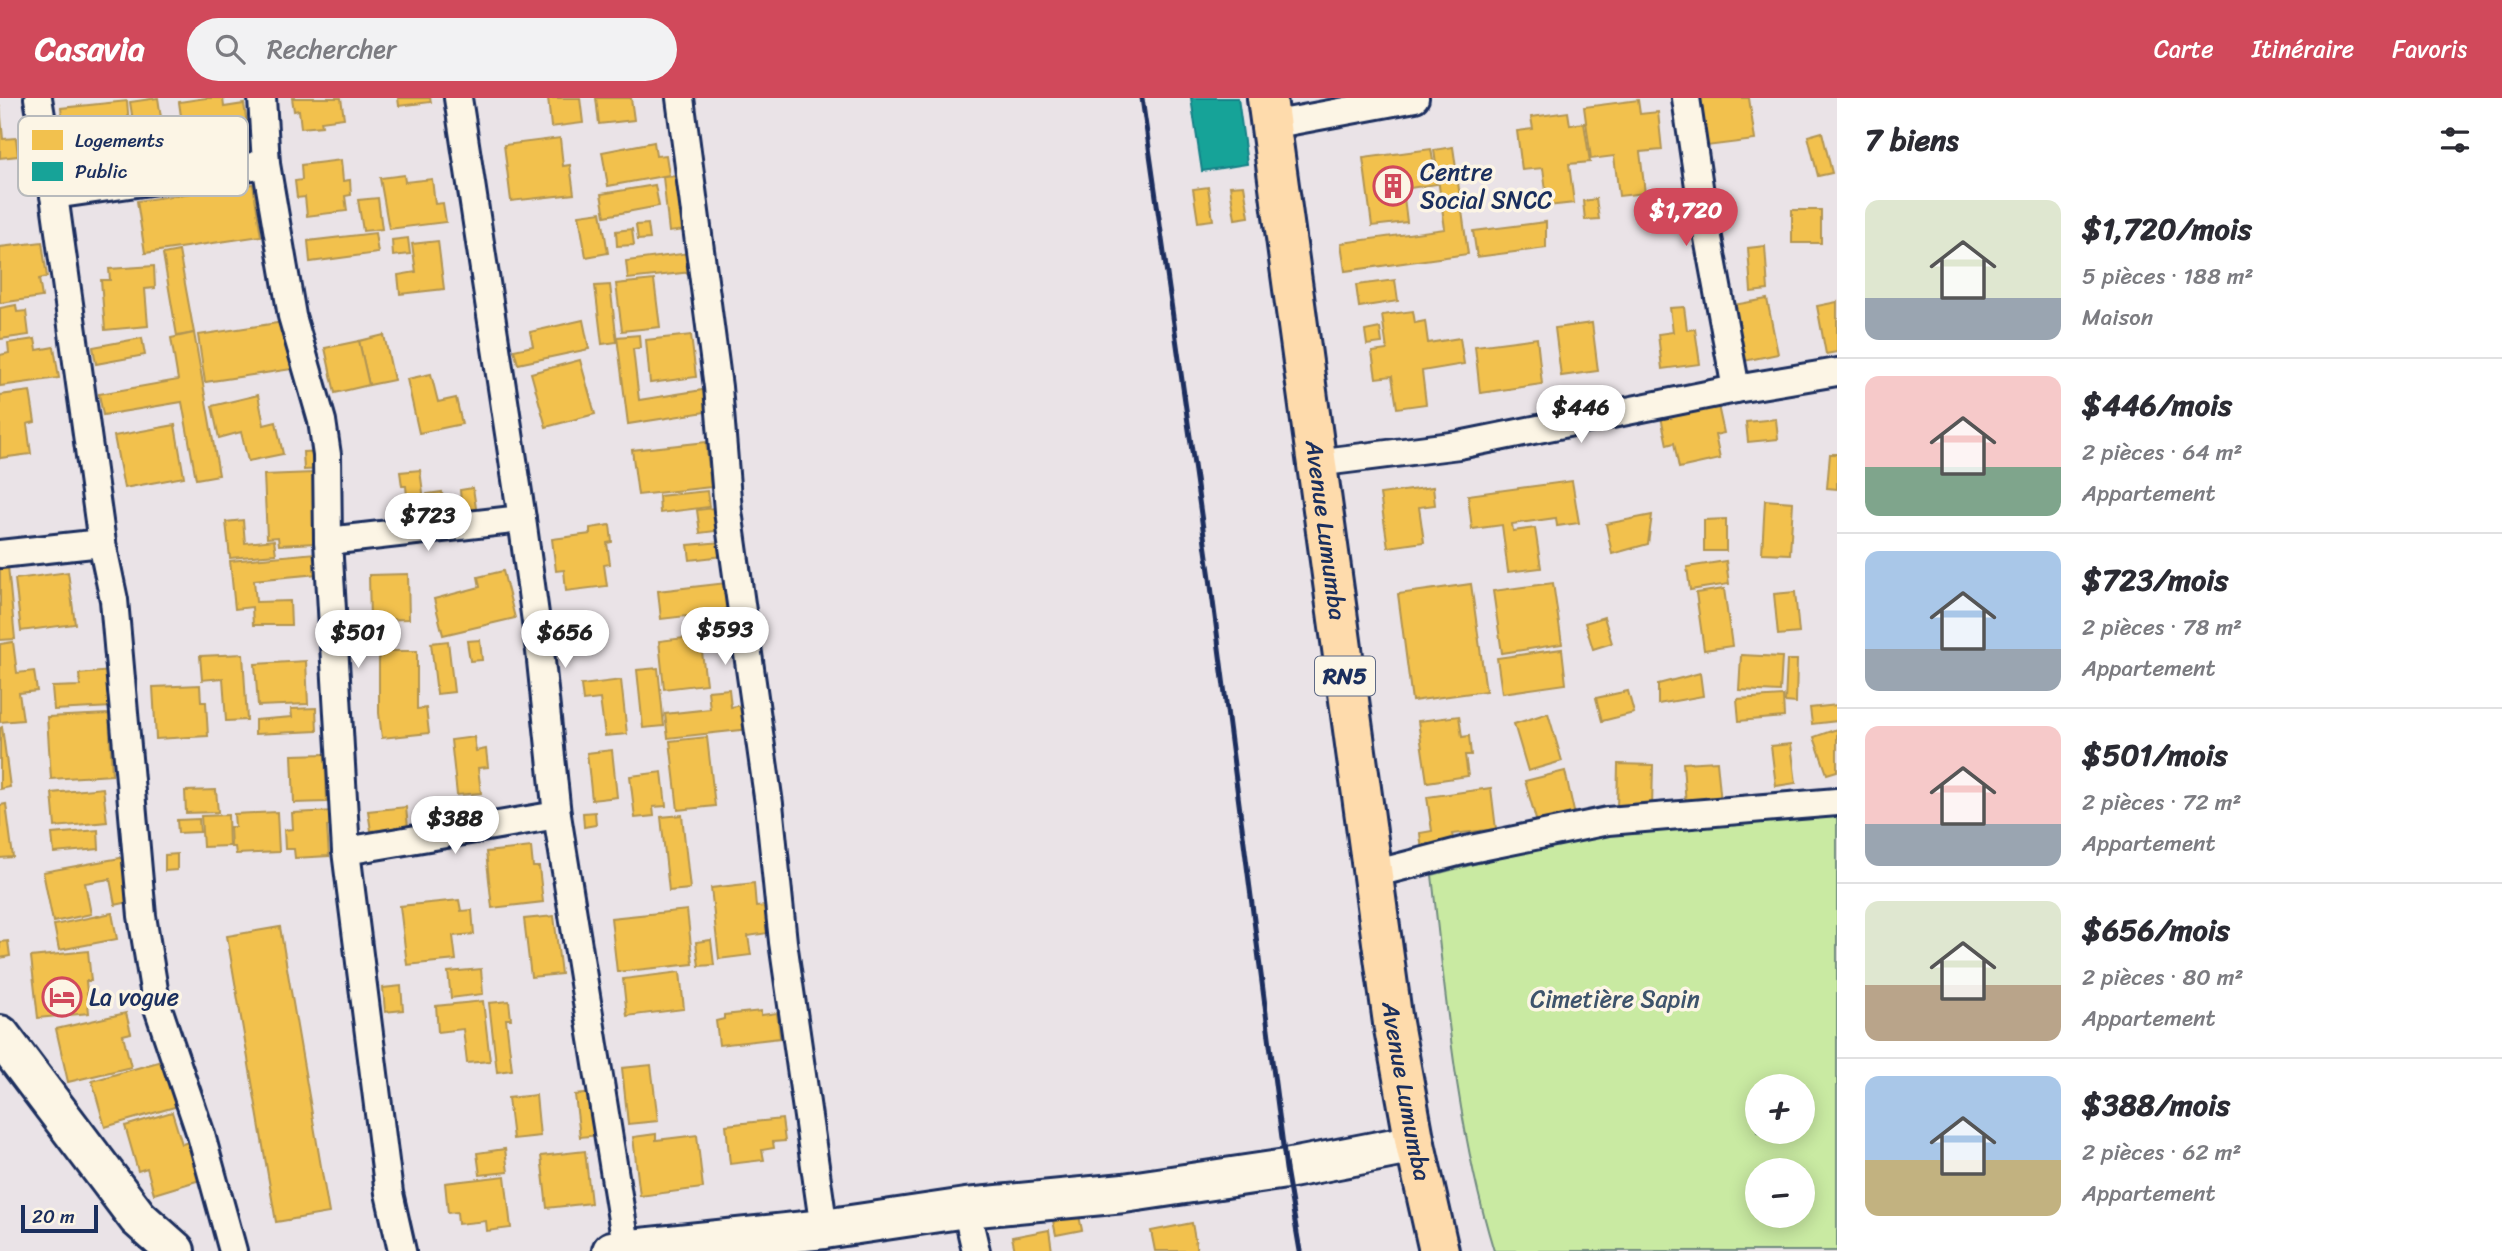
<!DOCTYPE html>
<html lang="fr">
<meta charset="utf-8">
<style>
body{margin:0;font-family:Sriracha,sans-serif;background:#f2f2f3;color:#2b2b33;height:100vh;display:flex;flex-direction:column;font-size:26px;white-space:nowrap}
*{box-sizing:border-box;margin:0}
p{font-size:23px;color:#7c7c81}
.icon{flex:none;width:38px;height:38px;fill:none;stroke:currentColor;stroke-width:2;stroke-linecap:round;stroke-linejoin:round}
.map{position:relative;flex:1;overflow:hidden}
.details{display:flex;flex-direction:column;background:#fff;width:665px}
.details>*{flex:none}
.buttons{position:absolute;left:1745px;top:976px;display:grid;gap:14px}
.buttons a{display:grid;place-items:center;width:70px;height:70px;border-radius:50%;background:#fff;box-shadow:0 4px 18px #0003;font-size:35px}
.scale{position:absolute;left:21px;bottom:18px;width:77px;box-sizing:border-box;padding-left:7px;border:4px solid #1b2f5e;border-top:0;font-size:19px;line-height:24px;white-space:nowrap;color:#1b2f5e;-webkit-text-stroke:5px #fcf5e5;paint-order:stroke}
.price{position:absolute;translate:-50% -60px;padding:0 16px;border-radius:24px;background:#fff;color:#222;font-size:23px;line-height:46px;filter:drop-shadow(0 2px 4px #0008)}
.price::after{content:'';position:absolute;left:50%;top:42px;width:21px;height:16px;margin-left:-10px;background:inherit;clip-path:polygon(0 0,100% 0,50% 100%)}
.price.current{background:#d1495b;color:#fff}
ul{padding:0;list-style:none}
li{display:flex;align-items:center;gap:21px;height:175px;padding:0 28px}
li+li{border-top:2px solid #e1e1e2}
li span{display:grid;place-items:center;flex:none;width:196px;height:140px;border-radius:14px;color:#555}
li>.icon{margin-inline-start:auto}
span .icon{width:84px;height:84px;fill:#fffc;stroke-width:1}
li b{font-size:30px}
h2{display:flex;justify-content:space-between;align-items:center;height:84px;padding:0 28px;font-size:30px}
header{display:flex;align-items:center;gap:42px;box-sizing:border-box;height:98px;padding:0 35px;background:#d1495b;color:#fff}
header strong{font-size:33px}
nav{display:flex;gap:38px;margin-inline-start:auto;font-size:24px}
.search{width:490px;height:63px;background:#f2f2f3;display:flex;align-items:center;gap:18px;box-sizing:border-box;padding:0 24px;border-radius:38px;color:#7c7c81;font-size:26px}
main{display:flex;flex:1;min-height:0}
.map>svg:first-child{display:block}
</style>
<header>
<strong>Casavia</strong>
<div class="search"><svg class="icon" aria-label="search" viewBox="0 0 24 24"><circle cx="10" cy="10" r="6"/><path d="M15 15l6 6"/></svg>Rechercher</div>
<nav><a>Carte</a><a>Itinéraire</a><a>Favoris</a></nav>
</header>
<main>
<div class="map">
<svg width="1837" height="1153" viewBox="0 0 1837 1153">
<rect width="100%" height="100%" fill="#eae3e7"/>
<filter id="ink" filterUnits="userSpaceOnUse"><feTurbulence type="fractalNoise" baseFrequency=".0143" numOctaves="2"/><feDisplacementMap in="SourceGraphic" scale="14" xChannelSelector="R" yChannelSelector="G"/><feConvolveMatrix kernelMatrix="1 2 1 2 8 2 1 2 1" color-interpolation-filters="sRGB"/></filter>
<g filter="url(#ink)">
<path fill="#c9eaa2" stroke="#728c80" stroke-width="2" fill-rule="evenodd" d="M1837,716V1153H1494C1457,1032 1446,903 1432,777L1593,735ZM1757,989H1802V1034H1757ZM1757,1073H1802V1118H1757Z"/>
<g fill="#f2c14e" stroke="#b29553" stroke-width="2">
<path d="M158,0L170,77L142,81L130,4Z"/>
<path d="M206,0H223L224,9L244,6L252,59L188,68L179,4Z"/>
<path d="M292,0H341L344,20L321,23L322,28L301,30L299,12L294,13Z"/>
<path d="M398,0H430L431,4L399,8Z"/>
<path d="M548,0H580L583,25L551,29Z"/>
<path d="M596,0H631L634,22L599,26Z"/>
<path d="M1701,0H1749L1755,42L1707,48Z"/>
<path d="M1638,2L1640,16L1658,14L1662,52L1640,54L1645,95L1619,98L1614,58L1591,61L1584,9Z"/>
<path d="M127,3L129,27L64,35L61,10Z"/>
<path d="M0,8L3,41L16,40L18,58L0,60Z"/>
<path d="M1568,14L1570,27L1584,25L1590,64L1569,66L1574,105L1548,108L1543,70L1522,72L1517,33L1533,31L1531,19Z"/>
<path d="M1822,34L1832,75L1818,78L1808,38Z"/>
<path d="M560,40L563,68L570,67L574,96L511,103L504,47Z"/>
<path d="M654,44L656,58L666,57L669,77L608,88L602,54Z"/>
<path d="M1453,49L1468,156L1345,173L1341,145L1445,131L1434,52Z"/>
<path d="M1431,51L1437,86L1403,91L1407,124L1372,128L1363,60Z"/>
<path d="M341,62L343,83L350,82L351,97L345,98L347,113L307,118L305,99L297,100L295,83L302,82L301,67Z"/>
<path d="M404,77L405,84L432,81L435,106L443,105L446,124L389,131L380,80Z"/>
<path d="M679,78L686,132L669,134L663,79Z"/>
<path d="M253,86L261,138L145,155L137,103Z"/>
<path d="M655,87L659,108L605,118L601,96Z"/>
<path d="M1244,87L1249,119L1235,121L1230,88Z"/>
<path d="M1208,89L1213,122L1198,124L1193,91Z"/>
<path d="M378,100L382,131L363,133L358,102Z"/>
<path d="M1596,101L1599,121L1585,122L1583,103Z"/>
<rect x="1792" y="112" width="29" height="33"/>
<path d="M601,114L608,155L586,159L579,117Z"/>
<path d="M1546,124V150L1477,159L1473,133Z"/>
<path d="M648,126L650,141L638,142L636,127Z"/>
<path d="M632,131L634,147L617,148L616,133Z"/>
<path d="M375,135L378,155L310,164L308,143Z"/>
<path d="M408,140L410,156L393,158L392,142Z"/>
<path d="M438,143L444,191L400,196L398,177L416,174L412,146Z"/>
<path d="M42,144L47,179L39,181L42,199L0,205V149Z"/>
<path d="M1765,148L1768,192L1751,194L1748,150Z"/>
<path d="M179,153L194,235L177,238L163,156Z"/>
<path d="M689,155L691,174L628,181L626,163Z"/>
<path d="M154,168L155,190L145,191L148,228L105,232L101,182H110L109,171Z"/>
<path d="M654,182L660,229L622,233L616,186Z"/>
<path d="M1395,182L1398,203L1359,209L1356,187Z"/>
<path d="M610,187L617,244L602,246L595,188Z"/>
<path d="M1767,201L1778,256L1739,264L1728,208Z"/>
<path d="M1837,204V254L1826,256L1817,208Z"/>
<path d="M16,207L17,214L26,213L29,237L0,241V210Z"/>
<path d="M1684,209L1687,232L1695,231L1700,266L1662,271L1658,236L1673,234L1670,210Z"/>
<path d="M1413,213L1415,225L1425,223L1428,245L1460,240L1464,266L1422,273L1426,306L1397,310L1392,278L1376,280L1372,254L1387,252L1382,217Z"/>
<path d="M583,222L589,251L518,266L514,252L533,248L530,234Z"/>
<path d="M284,224L292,271L205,284L198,237Z"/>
<path d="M1592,225L1598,273L1561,278L1555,230Z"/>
<path d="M1380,230L1382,245L1367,247L1365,233Z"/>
<path d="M194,235L219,377L196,381L182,304L103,317L99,296L178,282L171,240Z"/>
<path d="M384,237L394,282L369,287L359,243Z"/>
<path d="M639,237L640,250L633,251L639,302L709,291L712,313L628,326L617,239Z"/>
<path d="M691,237L696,279L650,285L646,242Z"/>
<path d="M142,240L145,257L96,266L93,249Z"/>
<path d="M1537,240L1542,286L1480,295L1475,248Z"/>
<path d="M35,241L37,252L54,249L59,280L0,288V257L9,255L8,245Z"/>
<path d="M359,243L369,287L335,295L325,250Z"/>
<path d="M580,262L595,316L546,329L531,275Z"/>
<path d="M431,276L438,304L456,300L462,326L419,335L407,281Z"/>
<path d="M30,293L35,324L27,326L31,356L0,360V297Z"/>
<path d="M258,297L264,327L276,324L283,356L248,363L241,334L219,340L212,308Z"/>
<path d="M1717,303L1724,335L1715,337L1720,361L1679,370L1674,345L1667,347L1661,319Z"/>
<path d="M1776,321L1778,341L1748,344L1746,324Z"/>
<path d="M175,327L184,379L124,390L114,338Z"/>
<path d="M706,344L711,389L638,397L632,352Z"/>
<path d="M324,353L325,371L304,372L303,354Z"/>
<path d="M1830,356H1837V391L1827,390Z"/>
<path d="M420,372L427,425L406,427L404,410H408L406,388H402L400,374Z"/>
<path d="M313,375L316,445L279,447L278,439L267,440L264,377Z"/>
<path d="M1572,383L1579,425L1557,428L1556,420L1512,426L1513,433L1535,430L1541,470L1508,474L1502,427L1472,431L1468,397Z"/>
<path d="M1433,389L1435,407L1419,409L1424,444L1388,449L1380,396Z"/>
<path d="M473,390L477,417L431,423L427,396L442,394L443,406L461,404L460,392Z"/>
<path d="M707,393L709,409L660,415L659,398Z"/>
<path d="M1765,402L1793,404L1790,456L1762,455Z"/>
<path d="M714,410L716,433L700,435L697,412Z"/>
<path d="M1652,417L1648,446L1612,456L1606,426Z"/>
<path d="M1726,421V453H1704V422Z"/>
<path d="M243,422L245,445L274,442L276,456L230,460L226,424Z"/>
<path d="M610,427L612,444L607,445L610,466L604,467L607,488L566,493L564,472L556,473L552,441L590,436V430Z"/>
<path d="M722,444L723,458L690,462L688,447Z"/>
<path d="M326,454L328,475L254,482L256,504L290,503L291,527H253L252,509L235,511L230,463Z"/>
<path d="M1726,463L1729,486L1690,492L1687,469Z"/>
<path d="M8,468L15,541L0,542V469Z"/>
<path d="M503,473L515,520L443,537L434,501L480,489L478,479Z"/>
<path d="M68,474L75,526L21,533L15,481Z"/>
<path d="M408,476L409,521L370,522L369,477Z"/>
<path d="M726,485L731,525L687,530L686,518L661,521L658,493Z"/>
<path d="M1553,485L1562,546L1502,555L1493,493Z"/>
<path d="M1471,486L1486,593L1412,603L1398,496Z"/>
<path d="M1724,491L1732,548L1704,552L1696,495Z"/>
<path d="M1795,494L1799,535L1778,537L1774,496Z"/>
<path d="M1604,519L1612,545L1593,551L1585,525Z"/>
<path d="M700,538L706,586L664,591L659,543Z"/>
<path d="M480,542L482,562L470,563L467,543Z"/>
<path d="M448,543L454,594L437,596L431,545Z"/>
<path d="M13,544L17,575L34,573L37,593L19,595L23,622L0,624V546Z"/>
<path d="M1562,551L1566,586L1502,595L1497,560Z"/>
<path d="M379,553H417V611L426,610L429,635L382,640L379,615Z"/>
<path d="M243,556L247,622L226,623L223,580L202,582L200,558Z"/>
<path d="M1741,557L1782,559L1780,594L1739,592Z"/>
<path d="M1787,562H1797L1796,605L1785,604Z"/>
<path d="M306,563L308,606L258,608L255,566Z"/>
<path d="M658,570L664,628L643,630L637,572Z"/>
<path d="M111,573L113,609L54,612L52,589L80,588L79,576Z"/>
<path d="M1700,575L1703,598L1658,606V586Z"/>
<path d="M621,582L627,636L605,638L600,601L583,603L581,587Z"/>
<path d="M200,587L201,604H206L208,638L156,641L153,589Z"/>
<path d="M729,591L731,609L748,606L750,631L668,640L665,616L710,611L708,593Z"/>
<path d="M1628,593L1634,615L1602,623L1596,600Z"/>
<path d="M1783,598L1784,619L1739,623L1737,601Z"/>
<path d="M1837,607V623L1812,626L1810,610Z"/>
<path d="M316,610L317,633L255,636V622L292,619L291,611Z"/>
<path d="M1548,615L1562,663L1528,673L1514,626Z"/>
<path d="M109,616L112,677L51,681L47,619Z"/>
<path d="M1459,618L1462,639L1469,638L1471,657H1465L1468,678L1427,684L1418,623Z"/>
<path d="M2,629L10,689L0,691V630Z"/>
<path d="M1837,631V673L1827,676L1814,639Z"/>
<path d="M474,639L476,653L486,651L488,669L478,670L481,695L457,697L451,642Z"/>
<path d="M707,639L715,708L678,712L670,643Z"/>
<path d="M1791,646L1796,685L1776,688L1771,648Z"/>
<path d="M612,652L617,699L592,702L587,655Z"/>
<path d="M325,656L327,704L294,705L292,657Z"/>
<path d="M1717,663L1721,705L1686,708L1683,665Z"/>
<path d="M1618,666L1653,667L1652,712L1617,711Z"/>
<path d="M1565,673L1575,718L1537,725L1525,683Z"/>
<path d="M662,674L666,708L653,709L654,718L635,720L630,678Z"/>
<path d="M103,690L107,724L55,729L52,695Z"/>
<path d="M1491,690L1496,731L1452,736L1455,749L1422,754L1420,735L1432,733L1427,699Z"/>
<path d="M216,692L218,714L186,715L185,693Z"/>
<path d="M6,706L13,759L0,760V707Z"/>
<path d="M406,709L408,729L371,733L368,713Z"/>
<path d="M336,713V728H327L329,758L295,760L294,751H285L284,732L293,731L292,715Z"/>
<path d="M277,714L279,754L236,756L235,749H231L230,729H235L234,716Z"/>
<path d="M595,714L596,727L584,729L583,715Z"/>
<path d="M228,717L229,748L203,749L201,718Z"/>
<path d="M682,717L690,791L669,793L661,719Z"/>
<path d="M199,721L200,734L178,735L177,722Z"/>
<path d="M98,732L99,751L54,755L52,736Z"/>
<path d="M531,749L533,769H539L543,804L492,810L486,754Z"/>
<path d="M177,756V772L165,773V757Z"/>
<path d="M126,759L134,803L115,807L110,781L85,785L91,816L53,824L43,774Z"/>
<path d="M754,785L756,809L765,808L768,835L748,838L751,857L719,861L711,790Z"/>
<path d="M459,802L461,813L472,812L474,836L453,838L456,862L407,867L400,808Z"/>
<path d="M687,812L693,866L617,874L611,820Z"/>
<path d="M112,815L117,841L59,852L54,827Z"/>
<path d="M554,818L561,876L531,879L524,821Z"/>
<path d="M280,829L329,1115L276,1124L227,838Z"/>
<path d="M711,842L714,867L699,868L696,844Z"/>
<path d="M8,843L10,858L0,860V844Z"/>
<path d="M88,853L91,883H86L89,915L38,920L31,859Z"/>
<path d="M481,871L483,896L451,900L448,874Z"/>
<path d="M680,874L684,911L627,918L623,881Z"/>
<path d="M401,888L403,912L385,914L383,890Z"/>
<path d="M483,903L490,963L467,965L463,931L438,934L436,908Z"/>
<path d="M509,903L511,921H506L512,972L497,974L489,905Z"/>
<path d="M761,913V917L777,915L780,940L719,947L716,923L724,921V917Z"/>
<path d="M126,915L131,935L123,937L131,969L68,984L56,931Z"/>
<path d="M165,962L178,1008L105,1029L92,983Z"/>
<path d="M651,967L658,1023L628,1026L622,970Z"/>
<path d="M594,995L599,1037L580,1039L575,997Z"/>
<path d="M536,997L540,1038L513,1041L508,1000Z"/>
<path d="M172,1014L182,1046L189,1044L200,1082L154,1096L147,1070L138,1073L125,1028Z"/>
<path d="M782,1021L785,1043L773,1044L774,1050L762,1052L764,1062L730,1066L726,1027Z"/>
<path d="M656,1036V1042L697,1037L703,1090L640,1098L633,1039Z"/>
<path d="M505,1051L508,1074L480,1077L477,1055Z"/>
<path d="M585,1053L591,1105L547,1110L541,1058Z"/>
<path d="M505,1078L511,1130L487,1133L486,1123L458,1126L457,1114L448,1115L445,1085Z"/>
<path d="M1078,1113L1082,1132L1056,1137L1052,1118Z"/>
<path d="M1192,1125L1197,1153H1155L1151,1133Z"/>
<path d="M1049,1132L1052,1153H1015L1012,1139Z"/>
</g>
<path fill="#17a398" stroke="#188087" stroke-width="2" d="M1191,0H1238L1247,66L1202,73Z"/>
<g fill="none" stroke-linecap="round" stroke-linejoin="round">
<g stroke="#1b2f5e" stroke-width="32">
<g id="street">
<path d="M38,0L54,97L102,445L114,502L142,818L156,904L201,1037L233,1153"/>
<path d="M262,0L266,66L292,218L322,323L327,357L328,443L346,753L389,1095L402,1153"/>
<path d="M458,0L522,421L540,553L557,717L627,1153"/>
<path d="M680,0L718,289L728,413L769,706L783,844L824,1131"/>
<path d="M1686,0L1701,102L1736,291"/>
<path d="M1271,27L1415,0"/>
<path d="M54,97L266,66"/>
<path d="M1316,365L1459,347L1736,291L1837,274"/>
<path d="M328,443L522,421"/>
<path d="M0,456L102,445"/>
<path d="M346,753L557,717"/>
<path d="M1373,776L1466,752L1608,723L1837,704"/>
<path d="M966,1110L976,1153"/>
</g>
</g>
<g stroke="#1b2f5e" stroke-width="44">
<g id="secondary">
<path d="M0,937L138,1120L175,1153"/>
<path d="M612,1153L824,1131L966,1110L1124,1095L1286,1071L1415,1046"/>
</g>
</g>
<g stroke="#1b2f5e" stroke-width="44">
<g id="highway">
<path id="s1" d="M1267,0L1393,925L1415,1046L1439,1153"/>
</g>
</g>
<use href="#street" stroke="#fcf5e5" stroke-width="26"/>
<use href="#secondary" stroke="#fcf5e5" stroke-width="38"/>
<use href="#highway" stroke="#fedbac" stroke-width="38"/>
<path stroke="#1b2f5e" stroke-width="5" d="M1142,0L1210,480L1286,1071L1300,1153"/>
</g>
</g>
<defs>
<g id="building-ring" transform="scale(2.0125)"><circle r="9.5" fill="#fcf5e5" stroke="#d1495b" stroke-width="1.5"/><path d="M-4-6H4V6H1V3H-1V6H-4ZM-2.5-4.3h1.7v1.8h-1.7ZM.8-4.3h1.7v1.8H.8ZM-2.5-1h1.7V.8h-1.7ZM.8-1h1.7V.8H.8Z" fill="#d1495b"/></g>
<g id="hotel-ring" transform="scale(2.0125)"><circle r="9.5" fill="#fcf5e5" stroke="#d1495b" stroke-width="1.5"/><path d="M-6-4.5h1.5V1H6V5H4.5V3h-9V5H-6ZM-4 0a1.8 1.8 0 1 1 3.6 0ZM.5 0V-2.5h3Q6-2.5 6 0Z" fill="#d1495b"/></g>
</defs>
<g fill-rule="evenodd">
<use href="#building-ring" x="1393" y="88"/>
<use href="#hotel-ring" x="62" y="899"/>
</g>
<g text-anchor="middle" stroke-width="7" stroke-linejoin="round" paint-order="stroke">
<rect fill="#fcf5e5" stroke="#5e6a86" stroke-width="2" x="1315" y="558.5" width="60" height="39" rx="5"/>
<g font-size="23" font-weight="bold" fill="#1b2f5e">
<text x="1345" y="586">RN5</text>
</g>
<g font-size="24" fill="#1b2f5e" stroke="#fcf5e5" text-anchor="start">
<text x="1420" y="82">Centre<tspan x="1420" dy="28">Social SNCC</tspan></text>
<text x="89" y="907">La vogue</text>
</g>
<g font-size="24" fill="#1b2f5e" stroke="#fcf5e5">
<text dy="8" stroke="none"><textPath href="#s1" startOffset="436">Avenue Lumumba</textPath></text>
<text dy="8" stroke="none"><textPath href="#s1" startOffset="1003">Avenue Lumumba</textPath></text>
</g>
<g font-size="24" fill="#3e546c" stroke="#fcf5e5">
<text x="1615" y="909">Cimetière Sapin</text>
</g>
</g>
<rect x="18" y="18" width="230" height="80" rx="10" fill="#fcf5e5" stroke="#b8babc" stroke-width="2"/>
<rect x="32" y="32" width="31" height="20" fill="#f2c14e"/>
<rect x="32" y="64" width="31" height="19" fill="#17a398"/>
<g font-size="19" fill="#1b2f5e">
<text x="75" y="49">Logements</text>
<text x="75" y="80">Public</text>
</g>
</svg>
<div class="buttons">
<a>+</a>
<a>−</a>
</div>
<div class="scale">20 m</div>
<b class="price current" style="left:1686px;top:150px">$1,720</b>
<b class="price" style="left:1581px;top:347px">$446</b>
<b class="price" style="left:428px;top:455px">$723</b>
<b class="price" style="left:725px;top:569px">$593</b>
<b class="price" style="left:358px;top:572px">$501</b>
<b class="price" style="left:565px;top:572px">$656</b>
<b class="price" style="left:455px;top:758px">$388</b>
</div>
<section class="details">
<h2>7 biens<svg class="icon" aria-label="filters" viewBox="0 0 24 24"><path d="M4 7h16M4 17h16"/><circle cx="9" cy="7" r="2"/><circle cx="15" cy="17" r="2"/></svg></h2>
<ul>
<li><span style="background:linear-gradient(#dfe7d0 70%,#9aa5b1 0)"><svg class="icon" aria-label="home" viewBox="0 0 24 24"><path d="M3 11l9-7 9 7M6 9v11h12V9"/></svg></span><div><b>$1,720/mois</b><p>5 pièces · 188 m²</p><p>Maison</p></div></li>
<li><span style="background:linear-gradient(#f6c9c9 65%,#7fa58c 0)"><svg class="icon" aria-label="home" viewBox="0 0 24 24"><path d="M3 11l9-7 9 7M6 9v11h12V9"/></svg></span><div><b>$446/mois</b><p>2 pièces · 64 m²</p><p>Appartement</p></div></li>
<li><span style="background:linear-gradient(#a9c7e8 70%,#9aa5b1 0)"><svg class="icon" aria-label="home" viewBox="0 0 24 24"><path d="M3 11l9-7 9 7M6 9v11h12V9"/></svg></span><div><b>$723/mois</b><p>2 pièces · 78 m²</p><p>Appartement</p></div></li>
<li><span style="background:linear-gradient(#f6c9c9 70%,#9aa5b1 0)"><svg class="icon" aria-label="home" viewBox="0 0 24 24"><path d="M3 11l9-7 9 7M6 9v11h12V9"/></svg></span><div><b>$501/mois</b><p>2 pièces · 72 m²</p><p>Appartement</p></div></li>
<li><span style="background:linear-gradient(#dfe7d0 60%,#b9a48a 0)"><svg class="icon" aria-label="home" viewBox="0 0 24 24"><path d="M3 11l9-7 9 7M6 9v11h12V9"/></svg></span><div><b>$656/mois</b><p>2 pièces · 80 m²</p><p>Appartement</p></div></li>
<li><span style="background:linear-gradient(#a9c7e8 60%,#c2b280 0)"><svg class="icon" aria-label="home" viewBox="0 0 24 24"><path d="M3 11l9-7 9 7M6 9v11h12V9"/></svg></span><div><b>$388/mois</b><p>2 pièces · 62 m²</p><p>Appartement</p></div></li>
</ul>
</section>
</main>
